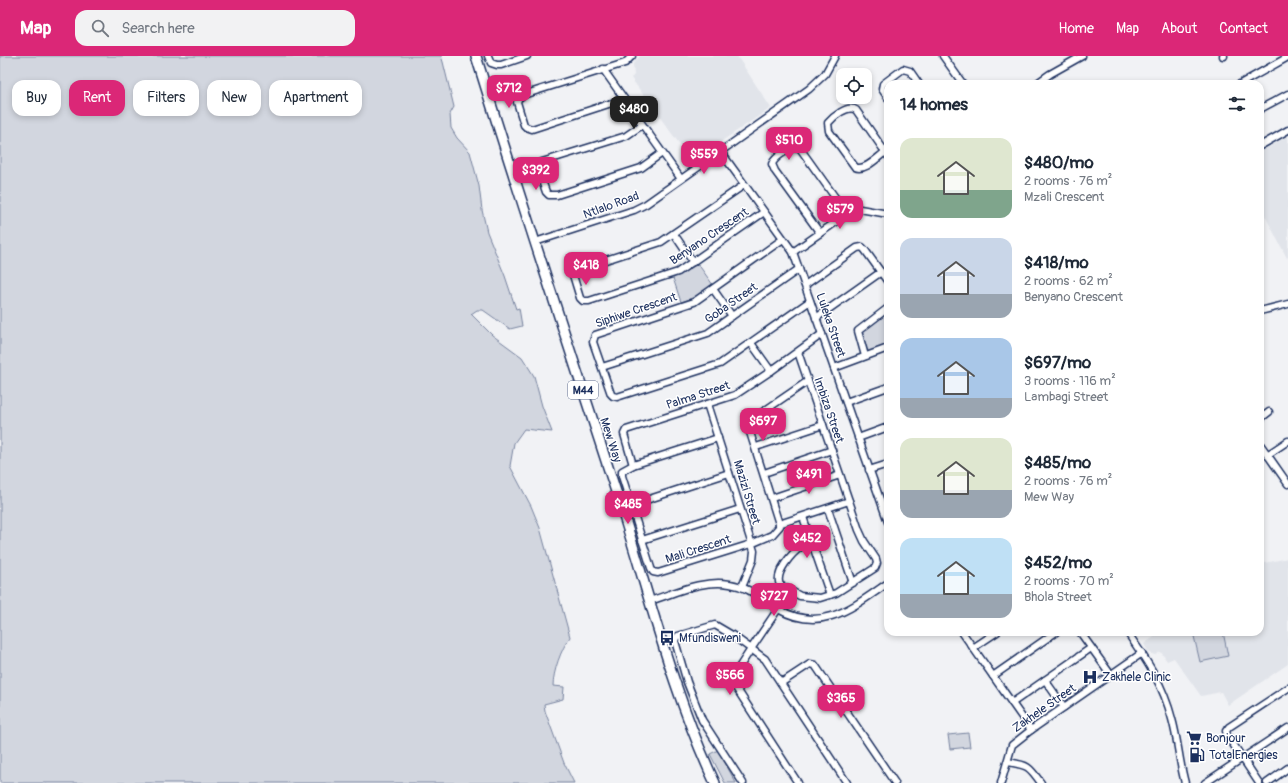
<!DOCTYPE html>
<meta charset="utf-8">
<style>
body{margin:0;font-family:Pangolin,sans-serif;background:#f2f2f3;color:#1f2937;height:100vh;display:flex;flex-direction:column;font-size:15px;white-space:nowrap}
*{box-sizing:border-box;margin:0}
p{font-size:13px;color:#747a83}
.icon{flex:none;width:22px;height:22px;fill:none;stroke:currentColor;stroke-width:2;stroke-linecap:round;stroke-linejoin:round}
.map{position:relative;flex:1;overflow:hidden}
.sheet{position:absolute;left:884px;top:24px;width:380px;height:556px;display:flex;flex-direction:column;background:#fff;border-radius:12px;box-shadow:0 2px 6px #0003}
.sheet>*{flex:none}
.banner{position:absolute;left:12px;top:24px;width:380px;height:36px;display:flex;gap:8px}
.tools{position:absolute;left:836px;top:12px;display:grid;gap:8px}
.tools a{display:grid;place-items:center;width:36px;height:36px;border-radius:8px;background:#fff;box-shadow:0 2px 6px #0003;font-size:20px}
.price{position:absolute;translate:-50% -34px;padding:0 9px;border-radius:8px;background:#db2777;color:#fff;font-size:13px;line-height:26px;filter:drop-shadow(0 1px 2px #0008)}
.price::after{content:'';position:absolute;left:50%;top:24px;width:12px;height:9px;margin-left:-6px;background:inherit;clip-path:polygon(0 0,100% 0,50% 100%)}
.price.on{background:#222;color:#fff}
ul{padding:0;list-style:none}
li{display:flex;align-items:center;gap:12px;height:100px;padding:0 16px}
li span{display:grid;place-items:center;flex:none;width:112px;height:80px;border-radius:12px;color:#555}
li>.icon{margin-inline-start:auto}
span .icon{width:48px;height:48px;fill:#fffc;stroke-width:1}
li b{font-size:17px}
h2{display:flex;justify-content:space-between;align-items:center;height:48px;padding:0 16px;font-size:17px}
.pill{padding:0 14px;border-radius:12px;background:#fff;box-shadow:0 2px 6px #0003;font-size:14px;line-height:36px}
.pill.on{background:#db2777;color:#fff}
header{display:flex;align-items:center;gap:24px;box-sizing:border-box;height:56px;padding:0 20px;background:#db2777;color:#fff}
header strong{font-size:19px}
nav{display:flex;gap:22px;margin-inline-start:auto;font-size:14px}
.search{width:280px;height:36px;background:#f2f2f3;display:flex;align-items:center;gap:10px;box-sizing:border-box;padding:0 14px;border-radius:12px;color:#747a83;font-size:15px}
.map>svg:first-child{display:block}
</style>
<header>
<strong>Map</strong>
<div class="search"><svg class="icon" aria-label="search" viewBox="0 0 24 24"><circle cx="10" cy="10" r="6"/><path d="M15 15l6 6"/></svg>Search here</div>
<nav><a>Home</a><a>Map</a><a>About</a><a>Contact</a></nav>
</header>
<div class="map">
<svg width="1288" height="727" viewBox="0 0 1288 727">
<rect width="100%" height="100%" fill="#f1f2f5"/>
<filter id="ink" filterUnits="userSpaceOnUse"><feTurbulence type="fractalNoise" baseFrequency=".025" numOctaves="2"/><feDisplacementMap in="SourceGraphic" scale="8" xChannelSelector="R" yChannelSelector="G"/><feConvolveMatrix kernelMatrix="1 2 1 2 8 2 1 2 1" color-interpolation-filters="sRGB"/></filter>
<g filter="url(#ink)">
<g fill="#e1e4ea">
<path d="M640,0H737L771,52L692,105L631,22L634,19L633,8Z"/>
<path d="M1288,80V201L1287,202L1260,150V96Z"/>
<path d="M1288,502V608L1228,649L1221,636L1201,640L1174,602L1167,605L1161,596L1155,599L1149,597L1144,588L1161,576H1260V508Z"/>
</g>
<g fill="#d2d6df" stroke="#76829e">
<path d="M0,0H441L443,6L454,51L450,58L451,72L457,82L470,96L479,130L482,154L487,176L505,220L516,253L519,252L522,270L510,273L483,254H477L471,258L492,279L522,301L534,320L542,350L552,376L524,373L514,387L510,410L531,450L540,472L570,581C561,593 553,616 553,630L564,631L563,643L544,648L545,655L564,707L574,727H0Z"/>
<path d="M698,208L713,229L695,241L681,246L673,222Z"/>
<path d="M888,255V290L868,296L860,275Z"/>
<path d="M1193,576H1223L1228,600L1200,606Z"/>
<path d="M968,677L970,691L950,693L948,679Z"/>
<path d="M718,694L736,727H725L710,698Z"/>
</g>
<g fill="none" stroke-linecap="round" stroke-linejoin="round">
<g stroke="#1b2f5e" stroke-width="9">
<g id="street">
<path d="M488,0L491,7L497,9H501L527,0"/>
<path d="M943,0L963,28"/>
<path d="M1223,0H1224"/>
<path d="M603,13L681,123"/>
<path d="M1036,28L1050,18L1082,0"/>
<path d="M1240,28L1288,1"/>
<path d="M888,42L882,33L883,28L903,13L910,15L919,28"/>
<path d="M624,43L532,73L526,71L524,69L517,46L518,43L523,39L625,7L632,0"/>
<path d="M1260,53L1288,38"/>
<path d="M642,69L626,80L542,106L538,113L546,136L549,139H557L641,112L662,97"/>
<path d="M1260,90L1288,74"/>
<path d="M721,96L793,196L888,466"/>
<path d="M885,96C877,102 864,116 855,111L829,75L828,67C833,61 848,48 856,54L888,100"/>
<path d="M744,129L661,186L575,214L573,219L580,242L583,245H589L678,216L764,156"/>
<path d="M820,177L775,115L772,108C775,101 791,90 799,91L847,158"/>
<path d="M674,178L693,206"/>
<path d="M783,183L694,246L595,279L593,286L611,338L613,340L617,341L720,308L810,245"/>
<path d="M535,186L634,154L646,148L809,33L825,18L835,0"/>
<path d="M793,196L853,154L860,153L888,158"/>
<path d="M805,229L857,192L862,191L865,194L888,226"/>
<path d="M713,233L732,260"/>
<path d="M1260,255L1288,248"/>
<path d="M816,262L881,216"/>
<path d="M751,287L771,315"/>
<path d="M798,296L859,474L864,485L876,503L877,507L875,512L836,537L820,542L800,540L780,529C774,517 792,497 802,490C805,488 808,488 811,487"/>
<path d="M865,300L858,275L888,252"/>
<path d="M602,311L708,277L799,213"/>
<path d="M834,312L888,292"/>
<path d="M846,346L888,331"/>
<path d="M707,348L754,495L753,504L742,531"/>
<path d="M1260,363L1269,356"/>
<path d="M718,382L633,409L622,415V420L651,512L653,516L658,517L751,488L772,479L780,470L779,468"/>
<path d="M858,382L888,371"/>
<path d="M1260,388L1288,428"/>
<path d="M756,391L823,369"/>
<path d="M1267,399L1288,385"/>
<path d="M633,409L624,378L626,374L735,339L771,315L822,278"/>
<path d="M869,414L888,408"/>
<path d="M764,417L832,394"/>
<path d="M772,442L840,419"/>
<path d="M631,449L729,417"/>
<path d="M828,453L853,527"/>
<path d="M803,461L830,539"/>
<path d="M779,468L748,370V366L808,325"/>
<path d="M779,468L849,445"/>
<path d="M642,484L740,453"/>
<path d="M650,545C675,537 703,523 730,528C750,531 761,543 778,553C822,578 853,551 888,527"/>
<path d="M778,553L751,593L731,624L798,727"/>
<path d="M962,576L1031,674"/>
<path d="M1080,576L1111,619"/>
<path d="M1127,576C1147,605 1163,628 1172,663C1178,684 1179,706 1185,727"/>
<path d="M973,592L997,576"/>
<path d="M993,620L1056,576"/>
<path d="M1045,624L1064,651"/>
<path d="M781,627L810,608L815,609L895,727"/>
<path d="M1012,647L1091,592"/>
<path d="M1007,706C1028,709 1029,710 1041,727"/>
<path d="M743,727L702,664L687,626L675,585L676,582L678,580L715,569L732,579L765,603L847,727"/>
<path d="M1001,727L1012,689L1031,674L1142,597"/>
<path d="M1205,727L1288,672"/>
<path d="M1259,727L1227,679L1226,675L1229,671L1288,632"/>
<path d="M1267,727L1288,712"/>
</g>
</g>
<g stroke="#1b2f5e" stroke-width="12">
<path id="primary" d="M476,0C523,152 573,303 622,454C651,546 674,640 715,727"/>
</g>
<use href="#street" stroke="#fff" stroke-width="6"/>
<use href="#primary" stroke="#fff" stroke-width="9"/>
</g>
</g>
<defs>
<g id="bus-bare" transform="scale(1.2)"><path d="M-5-6H5V4H4V6H2V4H-2V6H-4V4H-5ZM-3.5-4V0h7V-4ZM-3.5 1.2v1.5H-2V1.2ZM2 1.2v1.5H3.5V1.2Z" fill="#1b2f5e" stroke="#fff" stroke-width="2.5" paint-order="stroke"/></g>
<g id="hospital-bare" transform="scale(1.2)"><path d="M-5-5h3v3.5h4V-5h3V5h-3V1.5h-4V5h-3Z" fill="#1b2f5e" stroke="#fff" stroke-width="2.5" paint-order="stroke"/></g>
<g id="supermarket-bare" transform="scale(1.2)"><path d="M-6-5.5h2.5l.6 2H6L4.5 2H-2.5L-4.4-4H-6ZM-1.5 3.2a1.3 1.3 0 1 0 .1 0ZM3 3.2a1.3 1.3 0 1 0 .1 0Z" fill="#1b2f5e" stroke="#fff" stroke-width="2.5" paint-order="stroke"/></g>
<g id="fuel-bare" transform="scale(1.2)"><path d="M-5.5-6h7V0h2V4h1.3V-2.5L3-4.5l.8-.8L6-3V5H2.5V1h-1V6h-7ZM-4.2-4.7v3.2H.2V-4.7Z" fill="#1b2f5e" stroke="#fff" stroke-width="2.5" paint-order="stroke"/></g>
</defs>
<g fill-rule="evenodd">
<use href="#bus-bare" x="667" y="582"/>
<use href="#hospital-bare" x="1090" y="621"/>
<use href="#supermarket-bare" x="1194" y="682"/>
<use href="#fuel-bare" x="1197" y="699"/>
</g>
<g text-anchor="middle" stroke-width="3" stroke-linejoin="round" paint-order="stroke">
<rect fill="#fff" stroke="#5f6d8e" stroke-width="1" x="568" y="325" width="30" height="18" rx="3"/>
<g font-size="11" font-weight="bold" fill="#1b2f5e">
<text x="583" y="338">M44</text>
</g>
<g font-size="12" fill="#1b2f5e" stroke="#fff">
<text transform="translate(611 149) rotate(-20)" y="4">Ntlalo Road</text>
<text transform="translate(709 180) rotate(-34)" y="4">Benyano Crescent</text>
<text transform="translate(731 247) rotate(-35)" y="4">Goba Street</text>
<text transform="translate(636 254) rotate(-19)" y="4">Siphiwe Crescent</text>
<text transform="translate(831 269) rotate(71)" y="4">Luleka Street</text>
<text transform="translate(698 339) rotate(-18)" y="4">Palma Street</text>
<text transform="translate(829 354) rotate(71)" y="4">Imbiza Street</text>
<text transform="translate(611 384) rotate(72)" y="4">Mew Way</text>
<text transform="translate(747 436) rotate(73)" y="4">Mazizi Street</text>
<text transform="translate(698 493) rotate(-18)" y="4">Mali Crescent</text>
<text transform="translate(1044 652) rotate(-35)" y="4">Zakhele Street</text>
</g>
<g font-size="12" fill="#1b2f5e" stroke="#fff" text-anchor="start">
<text x="679" y="586">Mfundisweni</text>
<text x="1102" y="625">Zakhele Clinic</text>
<text x="1206" y="686">Bonjour</text>
<text x="1209" y="703">TotalEnergies</text>
</g>
</g>
</svg>
<div class="tools">
<a><svg class="icon" aria-label="locate" viewBox="0 0 24 24"><circle cx="12" cy="12" r="6"/><path d="M12 2v4M12 18v4M2 12h4M18 12h4"/></svg></a>
</div>
<b class="price" style="left:509px;top:53px">$712</b>
<b class="price on" style="left:634px;top:74px">$480</b>
<b class="price" style="left:789px;top:105px">$510</b>
<b class="price" style="left:704px;top:119px">$559</b>
<b class="price" style="left:536px;top:135px">$392</b>
<b class="price" style="left:840px;top:174px">$579</b>
<b class="price" style="left:586px;top:230px">$418</b>
<b class="price" style="left:763px;top:386px">$697</b>
<b class="price" style="left:809px;top:439px">$491</b>
<b class="price" style="left:628px;top:469px">$485</b>
<b class="price" style="left:807px;top:503px">$452</b>
<b class="price" style="left:774px;top:561px">$727</b>
<b class="price" style="left:730px;top:640px">$566</b>
<b class="price" style="left:841px;top:663px">$365</b>
<div class="banner">
<a class="pill">Buy</a>
<a class="pill on">Rent</a>
<a class="pill">Filters</a>
<a class="pill">New</a>
<a class="pill">Apartment</a>
</div>
<section class="sheet">
<h2>14 homes<svg class="icon" aria-label="filters" viewBox="0 0 24 24"><path d="M4 7h16M4 17h16"/><circle cx="9" cy="7" r="2"/><circle cx="15" cy="17" r="2"/></svg></h2>
<ul>
<li><span style="background:linear-gradient(#dfe7d0 65%,#7fa58c 0)"><svg class="icon" aria-label="home" viewBox="0 0 24 24"><path d="M3 11l9-7 9 7M6 9v11h12V9"/></svg></span><div><b>$480/mo</b><p>2 rooms · 76 m²</p><p>Mzali Crescent</p></div></li>
<li><span style="background:linear-gradient(#c9d6e8 70%,#9aa5b1 0)"><svg class="icon" aria-label="home" viewBox="0 0 24 24"><path d="M3 11l9-7 9 7M6 9v11h12V9"/></svg></span><div><b>$418/mo</b><p>2 rooms · 62 m²</p><p>Benyano Crescent</p></div></li>
<li><span style="background:linear-gradient(#a9c7e8 75%,#9aa5b1 0)"><svg class="icon" aria-label="home" viewBox="0 0 24 24"><path d="M3 11l9-7 9 7M6 9v11h12V9"/></svg></span><div><b>$697/mo</b><p>3 rooms · 116 m²</p><p>Lambagi Street</p></div></li>
<li><span style="background:linear-gradient(#dfe7d0 65%,#9aa5b1 0)"><svg class="icon" aria-label="home" viewBox="0 0 24 24"><path d="M3 11l9-7 9 7M6 9v11h12V9"/></svg></span><div><b>$485/mo</b><p>2 rooms · 76 m²</p><p>Mew Way</p></div></li>
<li><span style="background:linear-gradient(#bfe0f5 70%,#9aa5b1 0)"><svg class="icon" aria-label="home" viewBox="0 0 24 24"><path d="M3 11l9-7 9 7M6 9v11h12V9"/></svg></span><div><b>$452/mo</b><p>2 rooms · 70 m²</p><p>Bhola Street</p></div></li>
</ul>
</section>
</div>
